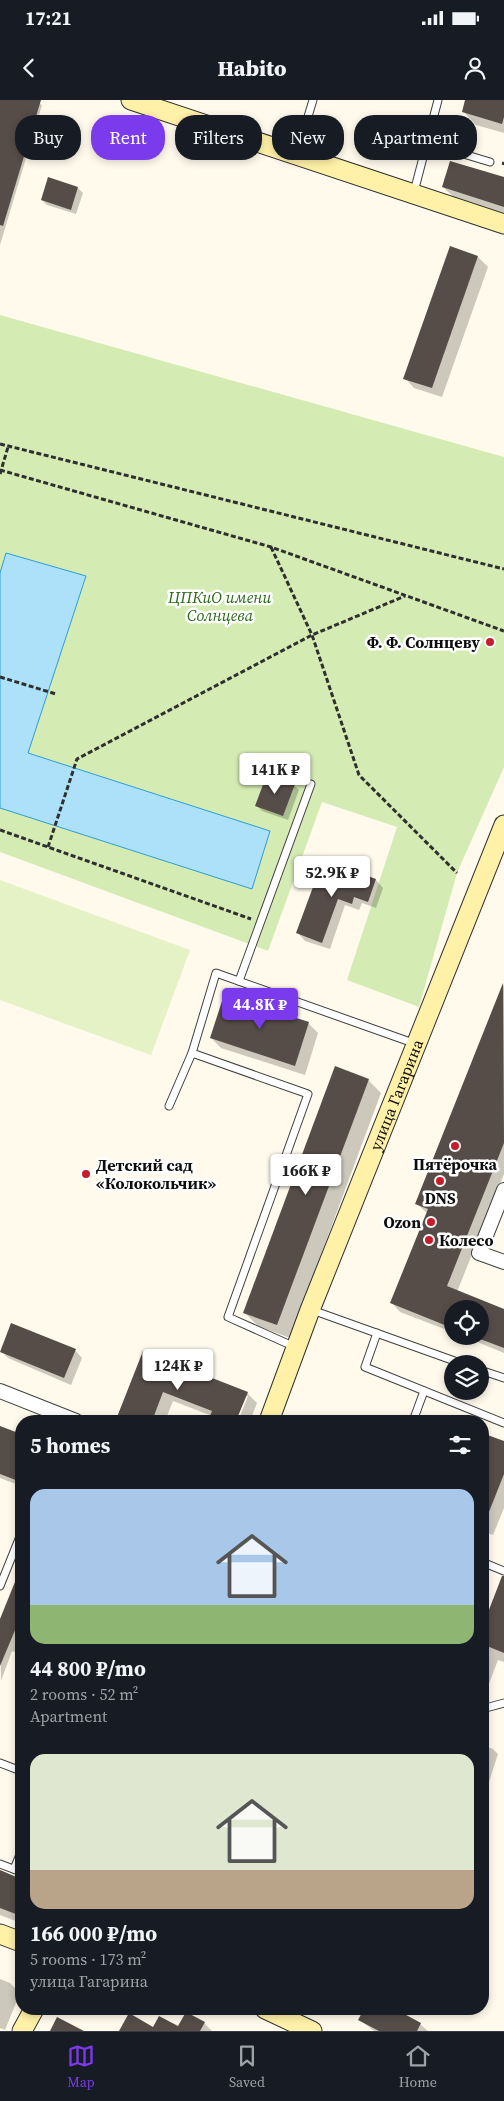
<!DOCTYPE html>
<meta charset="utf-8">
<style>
body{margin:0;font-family:"Source Serif 4",serif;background:#20242c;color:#f1f3f6;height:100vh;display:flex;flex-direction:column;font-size:19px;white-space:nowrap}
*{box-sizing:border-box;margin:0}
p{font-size:16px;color:#9ea1a6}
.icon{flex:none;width:28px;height:28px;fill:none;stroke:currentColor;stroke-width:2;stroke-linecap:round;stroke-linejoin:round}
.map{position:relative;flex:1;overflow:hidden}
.drawer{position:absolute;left:15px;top:1315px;width:474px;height:600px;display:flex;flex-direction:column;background:#171b24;border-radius:20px;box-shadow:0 2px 8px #0003}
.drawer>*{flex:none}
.hud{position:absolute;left:15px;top:15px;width:475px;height:45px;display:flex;gap:10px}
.controls{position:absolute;left:444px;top:1200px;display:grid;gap:10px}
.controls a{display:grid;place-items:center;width:45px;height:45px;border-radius:50%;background:#171b24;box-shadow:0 2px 8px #0003;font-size:25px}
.price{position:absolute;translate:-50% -42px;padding:0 11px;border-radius:5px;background:#fff;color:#222;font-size:16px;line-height:32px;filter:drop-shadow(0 1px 2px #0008)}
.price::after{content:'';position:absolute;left:50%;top:30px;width:15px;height:11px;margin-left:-8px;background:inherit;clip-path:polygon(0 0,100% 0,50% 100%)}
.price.selected{background:#7c3aed;color:#fff}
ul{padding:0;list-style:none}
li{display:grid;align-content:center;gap:10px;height:265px;padding:0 15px}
li span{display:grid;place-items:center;height:155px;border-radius:15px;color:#555}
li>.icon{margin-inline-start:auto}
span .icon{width:90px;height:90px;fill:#fffc;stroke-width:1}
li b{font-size:21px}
h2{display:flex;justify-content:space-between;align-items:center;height:60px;padding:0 15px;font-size:21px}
.pill{padding:0 18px;border-radius:20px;background:#171b24;box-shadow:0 2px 8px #0003;font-size:18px;line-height:45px}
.pill.selected{background:#7c3aed;color:#fff}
.status{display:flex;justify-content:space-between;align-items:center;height:35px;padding:0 25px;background:#171b24;direction:ltr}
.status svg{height:14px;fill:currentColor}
header{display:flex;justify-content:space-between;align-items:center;height:65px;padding:0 15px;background:#171b24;font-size:22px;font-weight:800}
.tab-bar{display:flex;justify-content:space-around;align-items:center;height:70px;border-top:1px solid #363941;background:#171b24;font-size:14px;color:#9ea1a6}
.tab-bar a{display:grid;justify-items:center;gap:2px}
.tab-bar .selected{color:#7c3aed}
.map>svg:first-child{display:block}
</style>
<div class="status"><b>17:21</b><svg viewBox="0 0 49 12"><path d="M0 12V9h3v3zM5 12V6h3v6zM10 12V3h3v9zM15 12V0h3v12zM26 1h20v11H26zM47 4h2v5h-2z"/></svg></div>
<header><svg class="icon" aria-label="back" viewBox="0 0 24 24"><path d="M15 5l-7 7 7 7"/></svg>Habito<svg class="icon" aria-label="person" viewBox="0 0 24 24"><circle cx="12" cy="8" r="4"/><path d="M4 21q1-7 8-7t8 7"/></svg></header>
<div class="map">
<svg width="504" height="1931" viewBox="0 0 504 1931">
<rect width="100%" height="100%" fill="#fffaec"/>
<path fill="#d4ecb3" d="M0,215L504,357V667L457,773L419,907L347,880L397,727L322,702L268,851L0,752Z"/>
<path fill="#e5f2c6" d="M0,780L190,850L151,955L0,900Z"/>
<path fill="#ade1fa" stroke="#2f9cd6" d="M6,453L86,476L28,653L270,731L252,789L0,708V473Z"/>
<g fill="#0003">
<path d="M0,0H32L42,5L0,145Z"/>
<path d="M467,0H504V33L476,25L463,11Z"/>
<path d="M504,79V115L457,100L443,87Z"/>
<path d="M78,88L83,93L76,114L47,105L42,100Z"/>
<path d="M450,148L478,157L488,167L442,297L414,288L405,278Z"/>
<path d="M294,685L299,690L288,720L262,711L257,706Z"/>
<path d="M323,761L376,780L383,788L376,808L362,803L359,810L345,805L330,849L305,841L298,833Z"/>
<path d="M504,884V1074L457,1192L504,1210V1253L463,1236H480V1209H452V1232L400,1212L392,1203L427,1113L417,1104Z"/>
<path d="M308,923L318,933L305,975L221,948L211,938Z"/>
<path d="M368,980L381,993L290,1238L258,1226L244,1212Z"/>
<path d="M75,1250L82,1258L71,1285L8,1258L1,1251Z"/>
<path d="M144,1253L247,1293L257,1303L250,1321H238L248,1296H245L235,1321H210L212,1316L173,1301L165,1321H123L119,1317Z"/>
<path d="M437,1317L449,1321H435Z"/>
<path d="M0,1328L21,1336V1386L0,1378Z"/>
<path d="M482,1334L504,1343V1408L493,1435L482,1431Z"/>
<path d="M21,1469V1538L15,1552L12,1551L1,1581L0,1523Z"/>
<path d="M504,1478V1562L498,1560L482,1602V1530Z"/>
<path d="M482,1645L493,1649L498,1654L489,1682L482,1680Z"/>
<path d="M0,1772L21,1780V1823L0,1815Z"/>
<path d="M0,1879L10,1883L20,1893L5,1930L0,1928Z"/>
<path d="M366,1909H393L420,1924L428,1931H374L360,1920Z"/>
<path d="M186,1913L204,1923L212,1931H121L178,1928Z"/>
</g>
<g fill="#564d48">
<path d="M0,0H41L3,126L0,125Z"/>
<path d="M465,0H504V17L502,24L462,12Z"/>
<path d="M450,61L504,77V107L442,87Z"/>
<path d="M48,77L78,87L71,110L41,100Z"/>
<path d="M450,146L478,156L432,288L403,279Z"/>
<path d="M267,674L295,684L283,716L255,706Z"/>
<path d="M323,760L376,779L368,802L354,797L352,804L338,799L322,843L296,833Z"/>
<path d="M503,883L504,1043L447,1186L504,1209V1248L480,1239V1209H452V1228L390,1203L428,1109L415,1104Z"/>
<path d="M224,895L309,922L295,966L210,938Z"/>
<path d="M335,966L369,979L277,1225L243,1213Z"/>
<path d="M11,1223L76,1249L64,1278L0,1252Z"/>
<path d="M143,1251L248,1292L236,1321H208L212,1311L163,1292L152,1321H127L117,1317Z"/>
<path d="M0,1326L21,1334V1382L0,1374Z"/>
<path d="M482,1333L504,1341V1374L483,1427Z"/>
<path d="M21,1467V1516L0,1566V1519Z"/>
<path d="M502,1476H504V1553L482,1544V1528Z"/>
<path d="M0,1770L21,1779V1816L0,1808Z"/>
<path d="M364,1909H395L421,1923L417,1931H379L358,1920Z"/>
<path d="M186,1912L205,1922L200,1931H119L129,1913L153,1927L159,1916L178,1926Z"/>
<path d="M57,1917L84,1931H50Z"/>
</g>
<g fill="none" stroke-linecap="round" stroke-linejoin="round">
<g stroke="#404040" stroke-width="9">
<g id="lane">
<path d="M427,43L490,62"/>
<path d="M297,53L313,0"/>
<path d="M414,92L438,0"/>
<path d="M239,881L311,684"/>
<path d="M169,1006L192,953"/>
<path d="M312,1210L463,1264"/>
<path d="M377,1233L365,1267L504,1323"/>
<path d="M295,1247L228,1217L308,994L192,953L216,873L416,944"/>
<path d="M480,1270L504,1278"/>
<path d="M413,1321L424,1291"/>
<path d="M482,1462L504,1471"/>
<path d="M0,1486L21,1434"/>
<path d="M482,1609L504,1603"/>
<path d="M0,1663L21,1671"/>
<path d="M0,1764L21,1772"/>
<path d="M14,1769L21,1752"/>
</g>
</g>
<g stroke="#404040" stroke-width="16">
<g id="street">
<path d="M504,1090L479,1153L504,1162"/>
<path d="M0,1291L76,1321"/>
</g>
</g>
<g stroke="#2f2f2f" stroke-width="21">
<g id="secondary">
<path d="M131,0L504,124"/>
<path id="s1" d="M269,1321L310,1210L504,725"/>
<path d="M0,1834L21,1842"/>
<path d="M265,1909L312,1931"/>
<path d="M22,1931L34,1909"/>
</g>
</g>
<g stroke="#2f2f2f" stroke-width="3" stroke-dasharray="5 2.5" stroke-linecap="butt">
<path d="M503,65L504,62"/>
<path d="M0,344L504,469"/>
<path d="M0,370L271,447L504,531"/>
<path d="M0,374L8,347"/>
<path d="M271,447L312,535L359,675L457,773"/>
<path d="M0,577L56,594"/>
<path d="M0,730L251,819"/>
<path d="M48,747L77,659L312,535L405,496"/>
</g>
<use href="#lane" stroke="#fff" stroke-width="7"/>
<use href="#street" stroke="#fff" stroke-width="14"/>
<use href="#secondary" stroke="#fff1a7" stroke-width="19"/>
</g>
<g fill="#c61c2c" stroke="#fff" stroke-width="2">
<circle cx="490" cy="542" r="5"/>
<circle cx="455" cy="1046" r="5"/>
<circle cx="86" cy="1074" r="5"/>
<circle cx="440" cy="1081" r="5"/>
<circle cx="431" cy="1122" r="5"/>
<circle cx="429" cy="1140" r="5"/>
</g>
<g text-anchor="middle" stroke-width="5" stroke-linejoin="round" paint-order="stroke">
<g font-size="16" font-style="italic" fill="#2d6819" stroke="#fff">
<text x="220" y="503">ЦПКиО имени<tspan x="220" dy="18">Солнцева</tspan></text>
</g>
<g font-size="16" font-weight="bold" fill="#0d0d0d" stroke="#fff" text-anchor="end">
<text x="480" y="548">Ф. Ф. Солнцеву</text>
<text x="455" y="1070" text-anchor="middle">Пятёрочка</text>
<text x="96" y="1071" text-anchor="start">Детский сад<tspan x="96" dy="18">«Колокольчик»</tspan></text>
<text x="440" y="1104" text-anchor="middle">DNS</text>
<text x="421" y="1128">Ozon</text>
<text x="439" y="1146" text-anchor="start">Колесо</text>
</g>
<g font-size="16" fill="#0d0d0d" stroke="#fff">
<text dy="6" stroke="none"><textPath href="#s1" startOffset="350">улица Гагарина</textPath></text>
</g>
</g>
</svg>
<div class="controls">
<a><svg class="icon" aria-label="locate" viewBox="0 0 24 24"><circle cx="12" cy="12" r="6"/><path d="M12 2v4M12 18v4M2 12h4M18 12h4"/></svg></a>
<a><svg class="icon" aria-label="layers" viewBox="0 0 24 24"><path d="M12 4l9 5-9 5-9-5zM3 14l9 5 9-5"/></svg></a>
</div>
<b class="price" style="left:275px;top:695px">141K ₽</b>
<b class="price" style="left:332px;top:798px">52.9K ₽</b>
<b class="price selected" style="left:260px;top:930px">44.8K ₽</b>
<b class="price" style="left:306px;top:1096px">166K ₽</b>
<b class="price" style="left:178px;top:1291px">124K ₽</b>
<div class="hud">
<a class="pill">Buy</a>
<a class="pill selected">Rent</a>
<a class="pill">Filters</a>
<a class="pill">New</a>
<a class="pill">Apartment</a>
</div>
<section class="drawer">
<h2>5 homes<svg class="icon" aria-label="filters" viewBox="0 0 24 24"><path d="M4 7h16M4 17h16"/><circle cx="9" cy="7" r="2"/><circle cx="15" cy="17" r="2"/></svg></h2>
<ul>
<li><span style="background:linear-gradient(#a9c7e8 75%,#8fb573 0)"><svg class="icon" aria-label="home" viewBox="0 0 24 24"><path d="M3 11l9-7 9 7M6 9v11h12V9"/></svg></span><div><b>44 800 ₽/mo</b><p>2 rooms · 52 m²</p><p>Apartment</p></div></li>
<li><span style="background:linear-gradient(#dfe7d0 75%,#b9a48a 0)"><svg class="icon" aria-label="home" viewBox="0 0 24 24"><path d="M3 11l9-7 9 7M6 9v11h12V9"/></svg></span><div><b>166 000 ₽/mo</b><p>5 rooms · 173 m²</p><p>улица Гагарина</p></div></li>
</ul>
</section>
</div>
<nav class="tab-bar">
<a class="selected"><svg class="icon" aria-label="map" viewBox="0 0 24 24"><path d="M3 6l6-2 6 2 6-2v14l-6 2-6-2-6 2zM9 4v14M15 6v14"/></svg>Map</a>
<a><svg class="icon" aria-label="saved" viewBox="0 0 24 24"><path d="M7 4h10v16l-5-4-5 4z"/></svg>Saved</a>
<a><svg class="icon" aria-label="home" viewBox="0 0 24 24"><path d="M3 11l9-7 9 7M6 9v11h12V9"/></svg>Home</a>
</nav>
